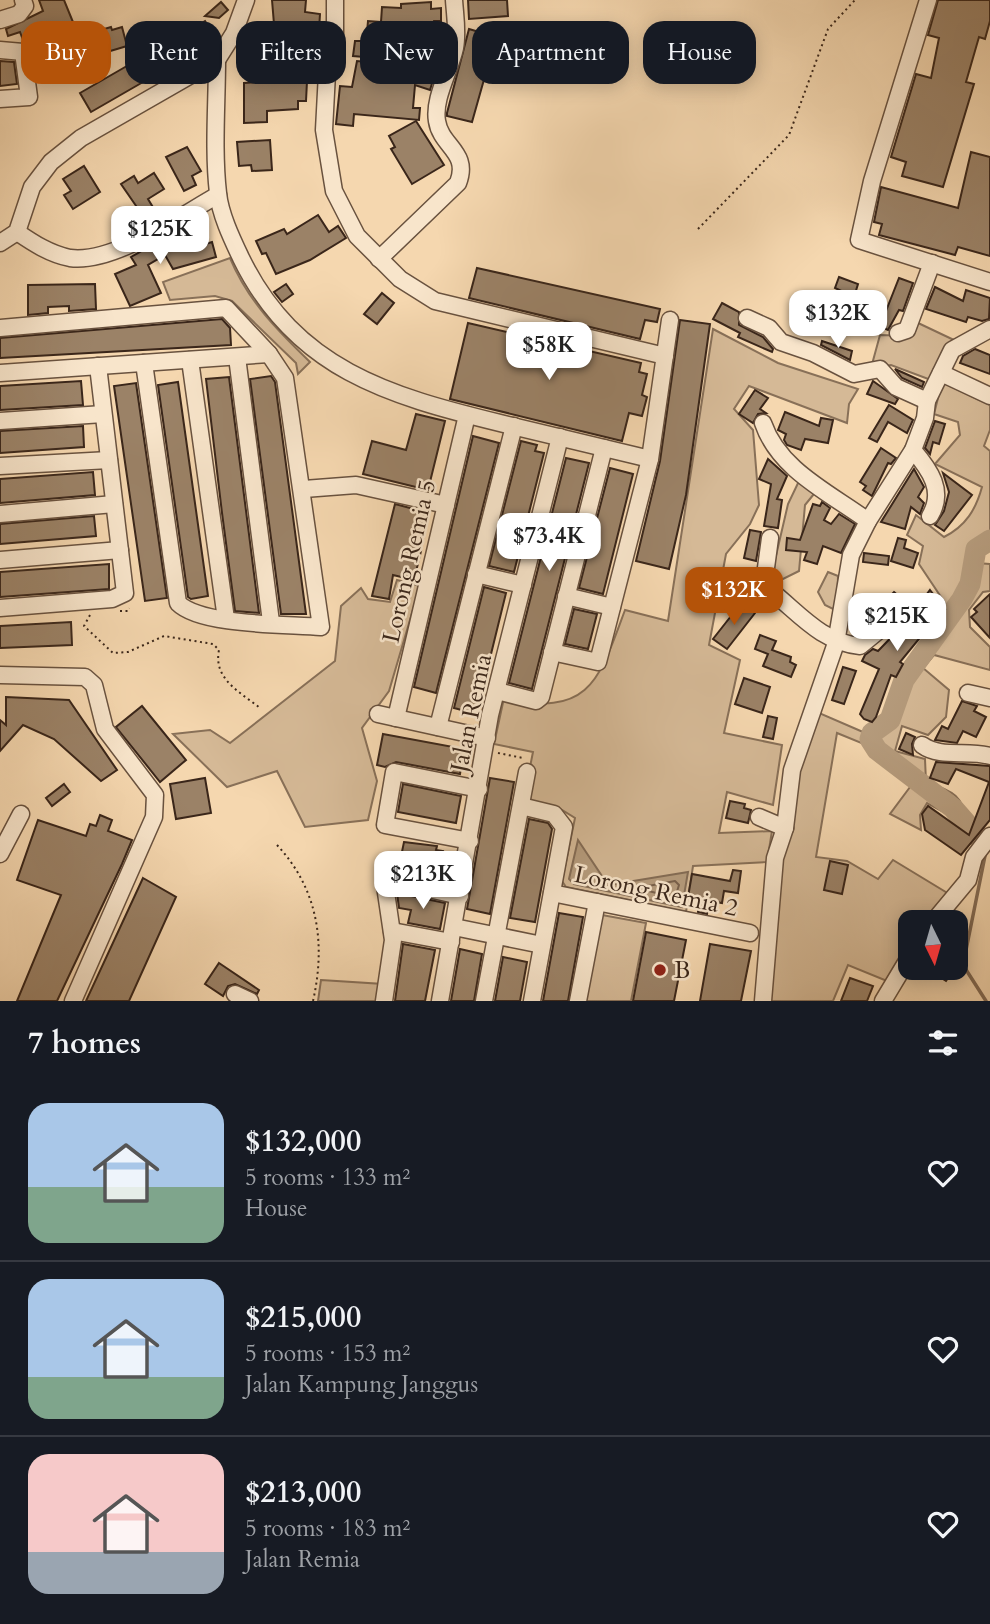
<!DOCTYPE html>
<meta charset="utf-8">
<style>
body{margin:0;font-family:Cardo,serif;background:#242831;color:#f1f3f6;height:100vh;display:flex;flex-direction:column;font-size:26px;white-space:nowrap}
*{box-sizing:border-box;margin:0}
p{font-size:23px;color:#9ea1a6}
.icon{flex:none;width:38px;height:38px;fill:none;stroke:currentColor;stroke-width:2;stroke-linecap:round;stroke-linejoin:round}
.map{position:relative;height:1001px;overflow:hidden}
.side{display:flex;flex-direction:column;background:#171b24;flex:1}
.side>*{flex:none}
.guide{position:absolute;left:21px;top:21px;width:948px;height:63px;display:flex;gap:14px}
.needle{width:46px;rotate:175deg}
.tools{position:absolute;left:898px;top:910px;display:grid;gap:14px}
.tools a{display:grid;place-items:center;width:70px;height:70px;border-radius:14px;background:#171b24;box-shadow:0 4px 18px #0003;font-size:35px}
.price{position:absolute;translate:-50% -60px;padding:0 16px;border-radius:14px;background:#fff;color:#222;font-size:23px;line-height:46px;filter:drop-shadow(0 2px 4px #0008)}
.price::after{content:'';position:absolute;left:50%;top:42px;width:21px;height:16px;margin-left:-10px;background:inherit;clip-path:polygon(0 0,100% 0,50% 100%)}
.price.on{background:#b45309;color:#fff}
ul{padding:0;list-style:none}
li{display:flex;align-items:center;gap:21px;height:175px;padding:0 28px}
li+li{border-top:2px solid #363941}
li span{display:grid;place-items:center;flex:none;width:196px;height:140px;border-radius:21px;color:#555}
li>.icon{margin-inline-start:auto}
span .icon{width:84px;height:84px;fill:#fffc;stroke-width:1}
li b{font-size:30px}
h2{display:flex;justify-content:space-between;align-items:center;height:84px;padding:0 28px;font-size:30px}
.chip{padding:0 24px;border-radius:21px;background:#171b24;box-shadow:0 4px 18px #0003;font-size:24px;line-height:63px}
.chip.on{background:#b45309;color:#fff}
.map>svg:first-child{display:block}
</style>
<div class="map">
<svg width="990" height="1001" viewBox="0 0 990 1001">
<rect width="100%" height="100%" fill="#f5d7af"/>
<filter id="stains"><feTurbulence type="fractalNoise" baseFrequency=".00286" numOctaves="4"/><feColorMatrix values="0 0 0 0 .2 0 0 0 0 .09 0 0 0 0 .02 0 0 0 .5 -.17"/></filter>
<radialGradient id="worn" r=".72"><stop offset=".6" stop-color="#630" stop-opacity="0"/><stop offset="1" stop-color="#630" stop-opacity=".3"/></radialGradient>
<g fill="#d5b996" stroke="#887058" stroke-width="2">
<path d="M230,258C248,301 277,330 310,362L298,374L296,363L232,301L215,296L170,300L163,282Z"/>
<path d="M916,322L954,340L931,380L891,365L871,368L880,335L910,336Z"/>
<path d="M713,329L778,363L858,389L849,404L847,423L749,386L734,409L753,430L759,505L750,524L726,554L709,645L740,660L724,733L782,745L773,805L727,792L719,833L772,831L767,862L693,866L686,912L566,887L562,881L575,818L562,810L523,802L533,752L494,744L504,698C590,718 599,680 625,610L668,621Z"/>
<path d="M942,382L990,405V430L984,446L990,451V544L979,553L977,563L990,564V591L983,592L969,610L970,627L990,647V670L934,655L923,668L949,690L946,717L928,735L902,726L895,751L925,759L926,782C951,791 965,795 966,824L927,803L920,815L921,830L890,814L913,783L869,746L837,733L816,857L847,861L878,879L893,860L949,894L928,922H910V948L887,981L848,965L833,1001H768L780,861L798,771L817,712L863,732L883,715L904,664L949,609L919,564L923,546L907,535L916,515L944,537C966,526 976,509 982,487L935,464L960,435L958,422L934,414Z"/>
<path d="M800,479L818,489L805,505L799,571L769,586L788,504Z"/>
<path d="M828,572L838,576L837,611L825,605L818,592Z"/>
<path d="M397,580L420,586L389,691L362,728L377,781L368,820L305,827L277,771L227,787L173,734L210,730L230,743L335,661L341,606L361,588L368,599L390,602Z"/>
<path d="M602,915L646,923L631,1001H583Z"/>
<path d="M321,980L383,984L380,1001H318Z"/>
</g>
<path fill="#b59b7c" stroke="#846c55" stroke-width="2" d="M578,840L606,882L615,884L688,872L682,907L574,884L569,879Z"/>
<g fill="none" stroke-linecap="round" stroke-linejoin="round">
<path stroke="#78604b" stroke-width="2" d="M675,881L679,885L675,898L645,890L648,886Z"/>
<path stroke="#846c55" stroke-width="3.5" d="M986,1001L963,965L986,851"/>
<path stroke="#b59b7c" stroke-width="21" d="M981,840L953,808L877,750L870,739L872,733L890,720L904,680L962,599L970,584L976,549L990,540"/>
</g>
<g fill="#9b8267" stroke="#3a261a" stroke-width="2">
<path d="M39,0H64L75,27L49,37L48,32L23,40L20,32L8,36L6,29L43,11Z"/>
<path d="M272,0H306L305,12L320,14L319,30L308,29L299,81H307L306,101H298V109L267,111V122L244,123V83L280,81L284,54L272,52L274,41L286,43L289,25L274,24Z"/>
<path d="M468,0H507L508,16L469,19Z"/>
<path d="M938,0H990V21L985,39L979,37L966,82L974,84L943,187L902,176L906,162L891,157L916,74L931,78L939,38L928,35Z"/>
<path d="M221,2L228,10L219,18L205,16Z"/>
<path d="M431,2V9L441,8V21H434L430,41L440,42L438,55L430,54L424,74L434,77L430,90L415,85L413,108H420L419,120L354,114L353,126L336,124L340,86L352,87L357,61L367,62L365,72L393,75L401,50L400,46L366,44L368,21L381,22L382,7L401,8V4Z"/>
<path d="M205,21L216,40L91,112L80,93Z"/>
<path d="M111,27L112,30L122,27L127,46L107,52L101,30Z"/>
<path d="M469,29L496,37L472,122L447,116V113Z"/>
<path d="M355,41H365L364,57L353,56Z"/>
<path d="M0,61L14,62L17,84L0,86Z"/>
<path d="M416,121L444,165L412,184L391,149L395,147L389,136Z"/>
<path d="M270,140L272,170L252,171L251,165L239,166L237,142Z"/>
<path d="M187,147L201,171L192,176L196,185L184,191L166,157Z"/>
<path d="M971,152L990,157V256L958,247L955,255L879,235L882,224L874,222L881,187L958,208Z"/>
<path d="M84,166L100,192L73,209L64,195L71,191L63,179Z"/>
<path d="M154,173L164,189L148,199L154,209L143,216L121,184L134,176L138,183Z"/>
<path d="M318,215L329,232L338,226L346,238L310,260L276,274L266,253L262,254L256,241L284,229L287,234Z"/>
<path d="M188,229L196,247L212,242L216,257L173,269L165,255L148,265L161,293L130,306L115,274L136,265L131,257L147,248L181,240L179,231Z"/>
<path d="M477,268L660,309L657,322L645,320L640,339L469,298Z"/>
<path d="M839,277L858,284L854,297L835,288Z"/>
<path d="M899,278L913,283L903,311L899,310L888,330L870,322L874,312L884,316Z"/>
<path d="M95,284L96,309L69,311V306L48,307V313L28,315V285Z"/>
<path d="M286,284L293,294L282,302L274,292Z"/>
<path d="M935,287L963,301L966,290L990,298L989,319L982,321L968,317L966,322L926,309Z"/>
<path d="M382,293L394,303L377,324L364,314Z"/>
<path d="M722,303L739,312V325L763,337L773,349L772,352L738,337L740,333L713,319Z"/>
<path d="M222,319L230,328L231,345L0,358V338Z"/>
<path d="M680,320L710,324L686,495L669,569L636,561L660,461Z"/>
<path d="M468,323L641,363L639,372L647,374L642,395L647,397L642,416L629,413L622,441L450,399Z"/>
<path d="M822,341L852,351L850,360L821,345Z"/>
<path d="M975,349L990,355V374L960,363L963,356Z"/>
<path d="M895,369L924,382L922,387L902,378Z"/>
<path d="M271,376L275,382L306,614H281L250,379Z"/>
<path d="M229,377L259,613L235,611L222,513L206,379Z"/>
<path d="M81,381L83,405L0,410V386Z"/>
<path d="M873,381L898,399L895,404L867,394Z"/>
<path d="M178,382L208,596L191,599L188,597L158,385Z"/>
<path d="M136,383L167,598L145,601L114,386Z"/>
<path d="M755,390L768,398L760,409L766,413L758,414L753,423L739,414Z"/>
<path d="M889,405L913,420L907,433L888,422L877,442L869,438Z"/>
<path d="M785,412L819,426L821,418L833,420L828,443L805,439L801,450L787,445L784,440L786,434L778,430Z"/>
<path d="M416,414L445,421L428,490L363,474L372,441L406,450Z"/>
<path d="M935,421L945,424L939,444L933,442L930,454L925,448Z"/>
<path d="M83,426L84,447L0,453V431Z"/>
<path d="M473,436L499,443L436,693L414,687Z"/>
<path d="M521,441L537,445L535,451L544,453L514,572L489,566Z"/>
<path d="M881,448L896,458L891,464L888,463L872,496L863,490L866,486L860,482Z"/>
<path d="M566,458L589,463L532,689L509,683Z"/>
<path d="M768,459L787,476L777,499L782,500L778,528L764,526L771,484L759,479Z"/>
<path d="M610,468L633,474L603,594L579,588Z"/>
<path d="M914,469L924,487L918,497L924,503L920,514L911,507L905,529L881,522Z"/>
<path d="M93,472L95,495L0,503V479Z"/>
<path d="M943,473L972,495L944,531L935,525L944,511L949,492Z"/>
<path d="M822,502L830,508L824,520L831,524L839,514L855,524L841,553L823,546L817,564L804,560L807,552L786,550L787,538L800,540L813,504L820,506Z"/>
<path d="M395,504L425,512L415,549L421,551L414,580L393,575L389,599L372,596Z"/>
<path d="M94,516L96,536L0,544V524Z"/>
<path d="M750,530L761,532L756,561L744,558Z"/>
<path d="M898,538L906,540L904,548L918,553L913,568L891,561Z"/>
<path d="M864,553L889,556L888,565L863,562Z"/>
<path d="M109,564V589L0,597V572Z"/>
<path d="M484,587L506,593L478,707L469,712L454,708Z"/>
<path d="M930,590L945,609L922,628L923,634L900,662L903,664L896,677L891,675L876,717L872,722L864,719L860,714L879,669L862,661L865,655L873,649L878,651L906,622Z"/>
<path d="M894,592L902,599L881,615L876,610Z"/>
<path d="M990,594V638L971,617L977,612L974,609Z"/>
<path d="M747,607L755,613L727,649L713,639L735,611Z"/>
<path d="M574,609L597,614L588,649L565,644Z"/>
<path d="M71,622L72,645L0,648V626Z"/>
<path d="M760,635L776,641L772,650L791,657L790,662L796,665L791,677L763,666L768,654L755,649Z"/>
<path d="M843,667L856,671L844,704L832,700Z"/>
<path d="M744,678L770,687L762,713L735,704Z"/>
<path d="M6,697L69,700L117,770L101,781L54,739L23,725L0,751V720L6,725Z"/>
<path d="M962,701L977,706L974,711L986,717L976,737L963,731L957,743L935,740L942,726L948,729Z"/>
<path d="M142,706L186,760L160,782L116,727Z"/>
<path d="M768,716L777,718L773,739L763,737Z"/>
<path d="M906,733L915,737L912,744L913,755L899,749Z"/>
<path d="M383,734L464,749L460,774L396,762L385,767L377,765Z"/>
<path d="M936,762L990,766V820L961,855L925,830L922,814L928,806L969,835L989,782L956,769L948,784L930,778Z"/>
<path d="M205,778L211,813L176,819L170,784Z"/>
<path d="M490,778L514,782L490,914L467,909Z"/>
<path d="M64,784L70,792L52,806L46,798Z"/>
<path d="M403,784L461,796L456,823L398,812Z"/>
<path d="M730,801L745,804L744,808L751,810L748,823L726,818Z"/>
<path d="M100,815L112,820L108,831L132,840L122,864L57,1001H17L61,895L17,880L38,820L86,836L90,824L96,826Z"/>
<path d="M529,819L548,823L552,829L535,922L510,918Z"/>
<path d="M404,842L437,846L436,850L443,851L438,879L448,883L398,871Z"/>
<path d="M830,861L848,865L842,894L824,890Z"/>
<path d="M733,870L741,871L738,893L724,891L722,903L709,901L707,914L698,912L699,899L688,897L692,874L730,881Z"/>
<path d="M143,878L176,897L129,1001H86Z"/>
<path d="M397,893L445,903L440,929L408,923L411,910L399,908Z"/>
<path d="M559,913L583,917L568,1001H543Z"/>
<path d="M646,932L686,940L674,1001H633Z"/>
<path d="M403,944L435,950L425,1001H395Z"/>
<path d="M710,944L751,951L741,1001H700Z"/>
<path d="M460,949L482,954L474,1001H451Z"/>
<path d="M503,957L527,962L520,1001H495Z"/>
<path d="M219,963L259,990L257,994L235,984L228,986L223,996L205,984Z"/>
<path d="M926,968H955L946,981Z"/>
<path d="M850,978L873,986L867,1001H841Z"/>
</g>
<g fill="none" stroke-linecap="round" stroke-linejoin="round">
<g stroke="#69523f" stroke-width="19">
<g id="minor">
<path d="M335,0V33L327,73L324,130L334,191L357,236L400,279L435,301L665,356"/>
<path d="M928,0L872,181L859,240L990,282"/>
<path d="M0,20L19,14L25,6L23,0"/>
<path d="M0,50L23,52L29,97L0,99"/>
<path d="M217,60C217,103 213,150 218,193C220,214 232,239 241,258C295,369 389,396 500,423C550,435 600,447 650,459"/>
<path d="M17,232C33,243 50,254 70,258C114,264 180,216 218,195"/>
<path d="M0,243L17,232L32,187L51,162L81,138L217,60L234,33L246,0"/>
<path d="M379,259L458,183C470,152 441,147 437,121C433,99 450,71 455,48C458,32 455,16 454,0"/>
<path d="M747,318L769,328L781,342L813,353L854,374L880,369L896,387L927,401"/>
<path d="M0,328L226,308L269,354L285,378L321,627C287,624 201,626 178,603L144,363"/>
<path d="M898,333L907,330L932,263"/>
<path d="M237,357L271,622"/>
<path d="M190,360L226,619"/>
<path d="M0,373L269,354"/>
<path d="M941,373L990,396"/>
<path d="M0,421L103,414"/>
<path d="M763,423C779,470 830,493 868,521"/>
<path d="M913,450C930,470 945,491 930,516"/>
<path d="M0,466L109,460"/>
<path d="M304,489L356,485L446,505"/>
<path d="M0,514L114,504"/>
<path d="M0,560L120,550"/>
<path d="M476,574L523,585"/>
<path d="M763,590L770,538"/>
<path d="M566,596L612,607"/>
<path d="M730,602L763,590L771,591C800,614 821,642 860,646L899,614"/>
<path d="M0,608L112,599L125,593L98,366"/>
<path d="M552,652L598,662L650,459L670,320"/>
<path d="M0,675L85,677L94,685L105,729L155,795L154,817L73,1001"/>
<path d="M497,691L536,701L541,697L604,448"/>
<path d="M968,693L990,698"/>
<path d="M378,714L487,738"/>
<path d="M396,718L467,415"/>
<path d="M438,727L514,426"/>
<path d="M922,745C941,759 968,749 990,756"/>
<path d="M521,806L554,814L564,827L532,1001"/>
<path d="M759,817L785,828"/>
<path d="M470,841L385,825L394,772L479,789"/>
<path d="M0,854L21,814"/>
<path d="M552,893L750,933"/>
<path d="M933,922L968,880L974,857L990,836"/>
<path d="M454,927L542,945"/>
<path d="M392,931L451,942"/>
<path d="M235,994L250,1001"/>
<path d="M384,1001L393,940L384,879L460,896"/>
<path d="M440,1001L490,715L560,437"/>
<path d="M484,1001L527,772"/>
<path d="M578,1001L597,902"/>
<path d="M763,1001L775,858L785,828L792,770L836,643L851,555L868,521L913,450L925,418L927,401L952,350L990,329"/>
<path d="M883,1001L910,956"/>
</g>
</g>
<g stroke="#3a261a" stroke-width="2" stroke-dasharray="2 3.5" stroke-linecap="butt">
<path d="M698,229L789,135L828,29L855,0"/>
<path d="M120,611H128L129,608"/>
<path d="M90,615L84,626L113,653L128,652L164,636L213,644L219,650C213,679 240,692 260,708"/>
<path d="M498,753L523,758"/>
<path d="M277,845C318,889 326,943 313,1001"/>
</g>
<use href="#minor" stroke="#f8e5cb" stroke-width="16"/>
</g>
<circle fill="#8f2418" stroke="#f8e5cb" stroke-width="2.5" cx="660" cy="970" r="7"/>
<g text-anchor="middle" stroke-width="5" stroke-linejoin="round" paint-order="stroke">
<g font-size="24" fill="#3a261a" stroke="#f8e5cb">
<text transform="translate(409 561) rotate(-77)" y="8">Lorong Remia 5</text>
<text transform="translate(471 713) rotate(-78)" y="8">Jalan Remia</text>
<text transform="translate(656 891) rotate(12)" y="8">Lorong Remia 2</text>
</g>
<g font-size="24" fill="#3a261a" stroke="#f8e5cb" text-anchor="start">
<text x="674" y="978">B</text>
</g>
</g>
<rect width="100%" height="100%" filter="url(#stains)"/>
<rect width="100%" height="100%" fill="url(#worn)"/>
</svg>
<div class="tools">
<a><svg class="needle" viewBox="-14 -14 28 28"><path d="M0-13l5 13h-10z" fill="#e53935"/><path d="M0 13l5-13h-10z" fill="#9ea1a6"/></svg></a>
</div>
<b class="price" style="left:160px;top:266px">$125K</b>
<b class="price" style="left:838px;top:350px">$132K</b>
<b class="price" style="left:549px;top:382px">$58K</b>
<b class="price" style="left:549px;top:573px">$73.4K</b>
<b class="price on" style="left:734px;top:627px">$132K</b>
<b class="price" style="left:897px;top:653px">$215K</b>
<b class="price" style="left:423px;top:911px">$213K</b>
<div class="guide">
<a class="chip on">Buy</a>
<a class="chip">Rent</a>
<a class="chip">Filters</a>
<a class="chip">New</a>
<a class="chip">Apartment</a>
<a class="chip">House</a>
</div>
</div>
<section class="side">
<h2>7 homes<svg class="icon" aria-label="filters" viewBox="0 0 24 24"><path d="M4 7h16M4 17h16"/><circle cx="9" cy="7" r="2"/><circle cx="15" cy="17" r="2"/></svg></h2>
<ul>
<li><span style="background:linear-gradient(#a9c7e8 60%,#7fa58c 0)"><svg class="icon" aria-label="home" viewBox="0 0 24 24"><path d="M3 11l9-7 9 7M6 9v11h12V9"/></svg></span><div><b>$132,000</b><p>5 rooms · 133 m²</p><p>House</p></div><svg class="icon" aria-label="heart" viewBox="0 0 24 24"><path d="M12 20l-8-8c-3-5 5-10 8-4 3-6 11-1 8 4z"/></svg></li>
<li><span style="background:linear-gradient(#a9c7e8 70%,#7fa58c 0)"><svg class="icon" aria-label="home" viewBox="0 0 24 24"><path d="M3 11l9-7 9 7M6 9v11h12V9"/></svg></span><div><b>$215,000</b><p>5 rooms · 153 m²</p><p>Jalan Kampung Janggus</p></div><svg class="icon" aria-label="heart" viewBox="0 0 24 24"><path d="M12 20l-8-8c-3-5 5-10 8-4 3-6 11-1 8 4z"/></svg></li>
<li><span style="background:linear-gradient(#f6c9c9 70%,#9aa5b1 0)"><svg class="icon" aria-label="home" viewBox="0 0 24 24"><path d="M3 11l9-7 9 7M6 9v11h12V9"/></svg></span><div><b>$213,000</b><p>5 rooms · 183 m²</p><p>Jalan Remia</p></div><svg class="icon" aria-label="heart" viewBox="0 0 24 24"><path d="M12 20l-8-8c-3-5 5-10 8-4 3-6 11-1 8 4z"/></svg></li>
</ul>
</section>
